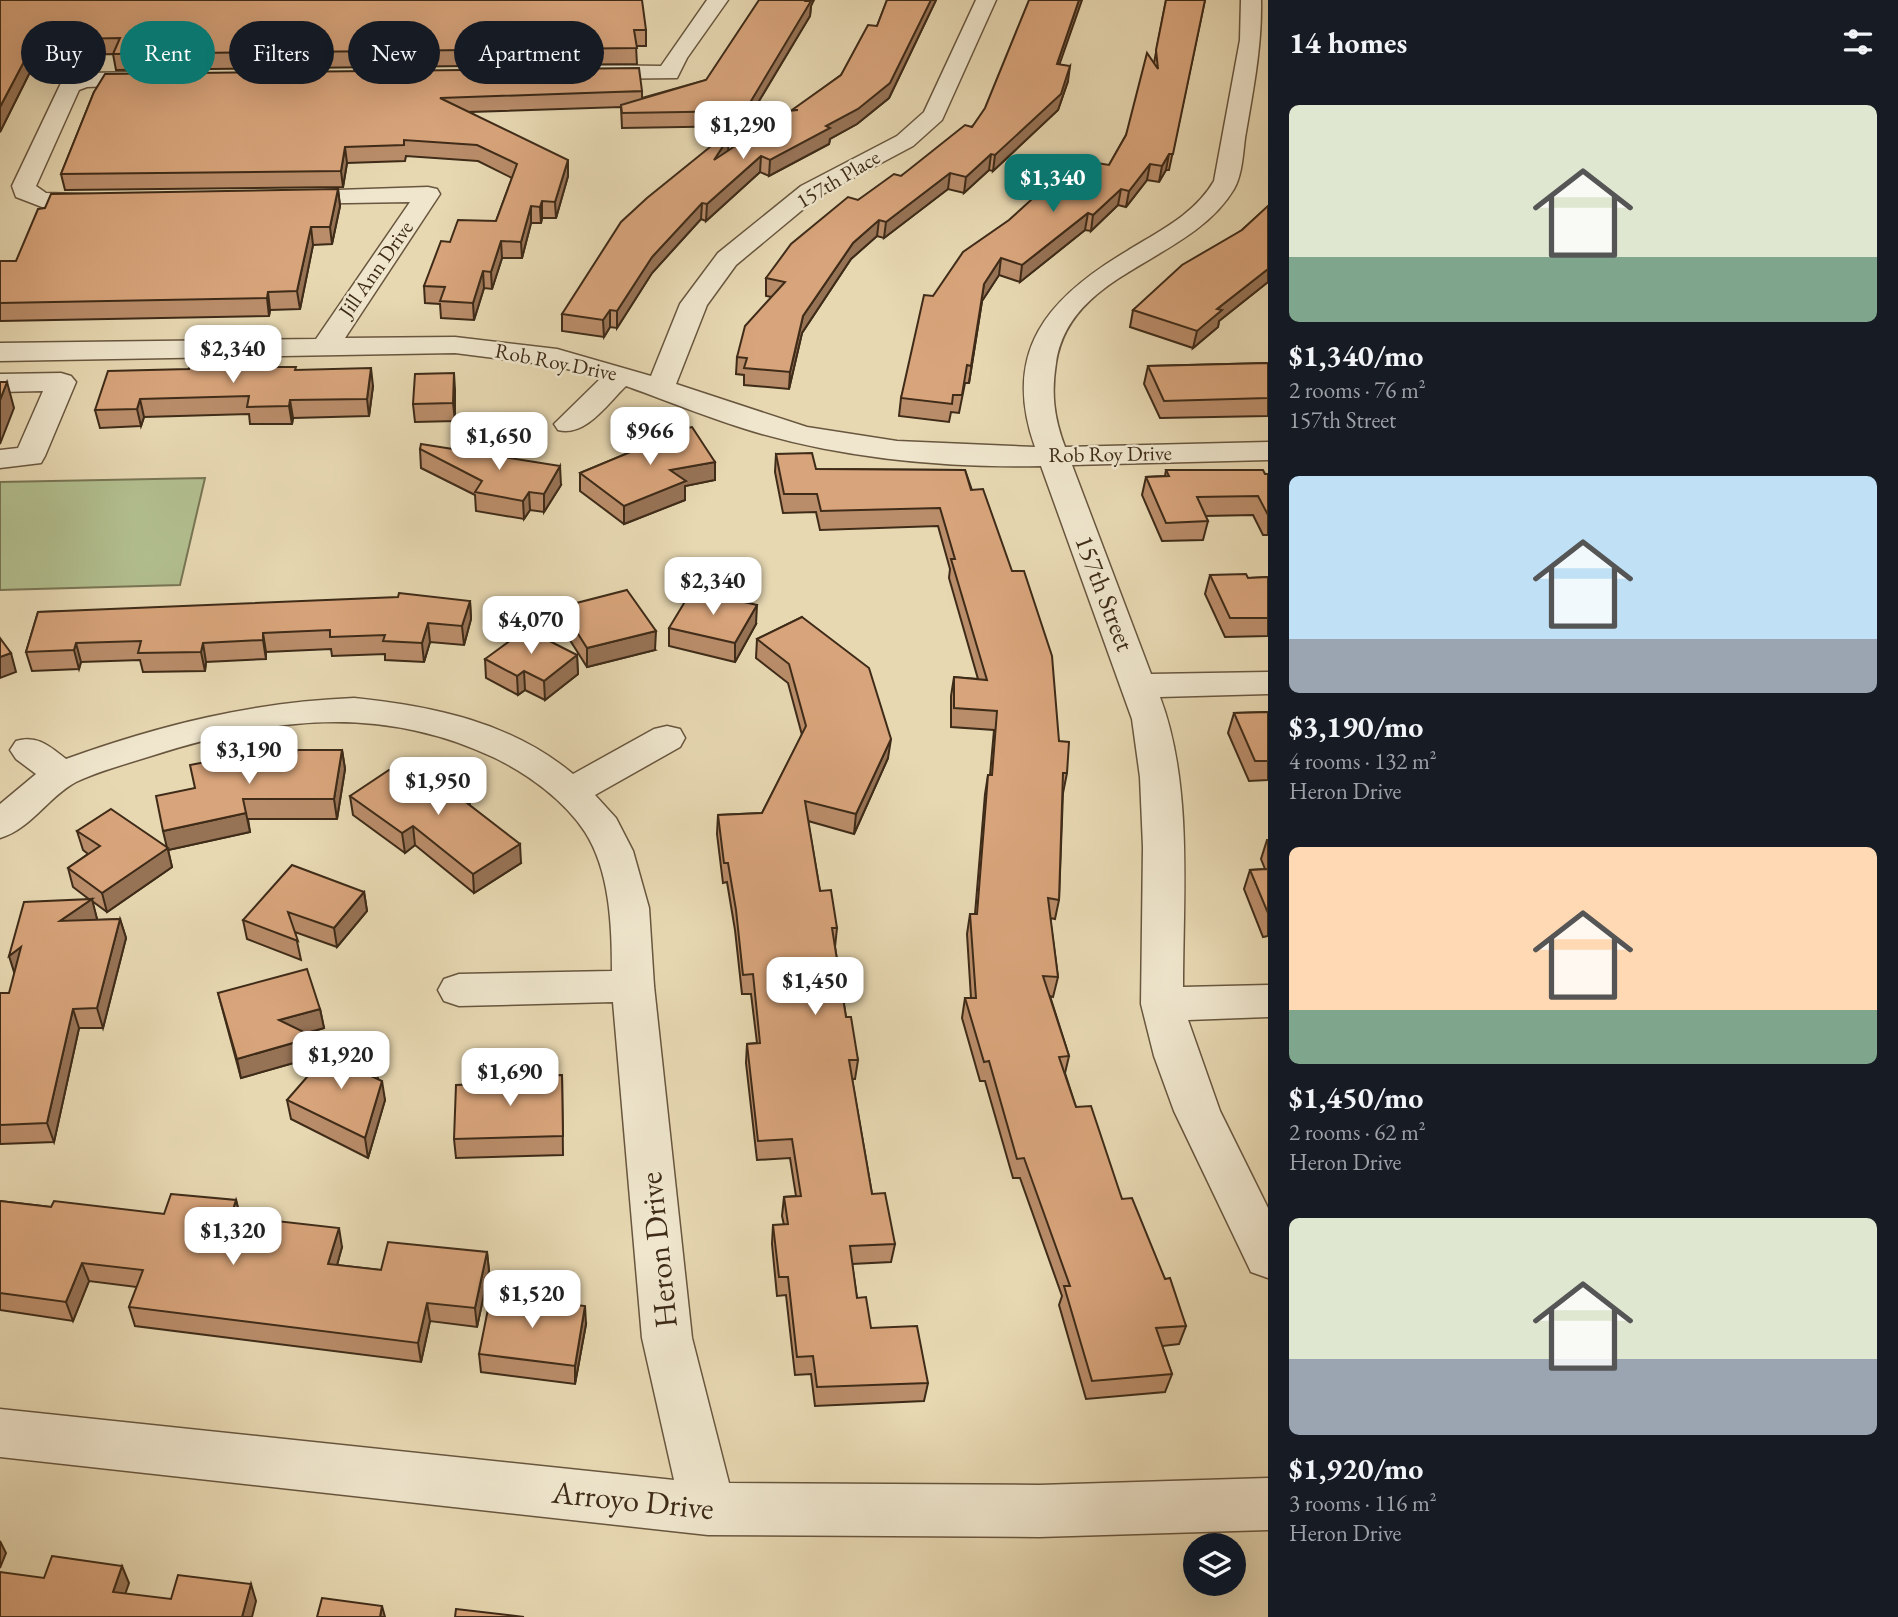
<!DOCTYPE html>
<meta charset="utf-8">
<style>
body{margin:0;font-family:"EB Garamond",serif;background:#20242c;color:#f1f3f6;height:100vh;display:flex;flex-direction:column;font-size:26px;white-space:nowrap}
*{box-sizing:border-box;margin:0}
p{font-size:23px;color:#9ea1a6}
.icon{flex:none;width:38px;height:38px;fill:none;stroke:currentColor;stroke-width:2;stroke-linecap:round;stroke-linejoin:round}
.map{position:relative;flex:1;overflow:hidden}
.details{display:flex;flex-direction:column;background:#171b24;width:630px}
.details>*{flex:none}
.top-card{position:absolute;left:21px;top:21px;width:665px;height:63px;display:flex;gap:14px}
.tools{position:absolute;left:1183px;top:1533px;display:grid;gap:14px}
.tools a{display:grid;place-items:center;width:63px;height:63px;border-radius:50%;background:#171b24;box-shadow:0 7px 28px #0002;font-size:35px}
.price{position:absolute;translate:-50% -60px;padding:0 16px;border-radius:14px;background:#fff;color:#222;font-size:23px;line-height:46px;filter:drop-shadow(0 2px 4px #0008)}
.price::after{content:'';position:absolute;left:50%;top:42px;width:21px;height:16px;margin-left:-10px;background:inherit;clip-path:polygon(0 0,100% 0,50% 100%)}
.price.selected{background:#0f766e;color:#fff}
ul{padding:0;list-style:none}
li{display:grid;align-content:center;gap:14px;height:371px;padding:0 21px}
li span{display:grid;place-items:center;height:217px;border-radius:10px;color:#555}
li>.icon{margin-inline-start:auto}
span .icon{width:126px;height:126px;fill:#fffc;stroke-width:1}
li b{font-size:30px}
h2{display:flex;justify-content:space-between;align-items:center;height:84px;padding:0 21px;font-size:30px}
.chip{padding:0 24px;border-radius:32px;background:#171b24;box-shadow:0 7px 28px #0002;font-size:24px;line-height:63px}
.chip.selected{background:#0f766e;color:#fff}
main{display:flex;flex:1;min-height:0}
.map>svg:first-child{display:block}
</style>
<main>
<div class="map">
<svg width="1268" height="1617" viewBox="0 0 1268 1617">
<rect width="100%" height="100%" fill="#e7d8b2"/>
<filter id="stains"><feTurbulence type="fractalNoise" baseFrequency=".00286" numOctaves="4"/><feColorMatrix values="0 0 0 0 .2 0 0 0 0 .09 0 0 0 0 .02 0 0 0 .5 -.17"/></filter>
<radialGradient id="worn" r=".72"><stop offset=".6" stop-color="#630" stop-opacity="0"/><stop offset="1" stop-color="#630" stop-opacity=".3"/></radialGradient>
<path fill="#b2bf8f" stroke="#787554" stroke-width="2" d="M205,478L180,585L0,590V482Z"/>
<g fill="none" stroke-linecap="round" stroke-linejoin="round">
<g stroke="#68563e" stroke-width="3">
<g id="minor">
<path d="M707,0H728L687,58L677,78L586,79L575,72L586,65L661,66Z"/>
<path d="M976,0H996L942,120L913,146L819,196L736,265L707,305L676,384L807,427L897,441L1035,447C1001,351 1048,298 1127,251C1159,231 1194,215 1214,181L1240,40L1241,0H1261C1262,47 1253,91 1245,138C1243,154 1242,175 1234,189C1190,263 1070,270 1056,363C1051,394 1054,418 1065,447L1268,442V460L1072,465L1151,674L1268,672V694L1160,697C1193,784 1183,895 1183,987L1268,985V1017L1188,1020L1220,1111L1268,1208V1278L1251,1272L1174,1111L1154,1056L1141,1004L1143,847L1140,777L1132,719L1041,466C949,468 851,459 762,434C716,421 671,402 626,386C607,404 586,437 558,430L554,424L601,378L556,366L455,353L0,361V343L316,339L410,202L286,204L277,202L274,197L277,192L428,187L437,189L440,194L345,338L455,337L557,349L651,376L680,304L718,253L801,186L897,136L924,112Z"/>
<path d="M152,72L163,79L160,84L87,87L79,90L36,186L46,193L109,195L112,200L109,205L42,207L16,197L12,186L62,81L84,73Z"/>
<path d="M61,373L71,376L76,382L45,456L41,463L0,468V450L18,448L43,391L0,392V374Z"/>
<path d="M354,698C432,706 511,722 573,774L654,729L667,726L680,729L685,738L680,747L595,795L616,818L633,851L649,908L654,986L692,1338L729,1483L1039,1485L1268,1478V1530L1039,1537L708,1535L0,1457V1409L674,1480L642,1338L613,1002L459,1006L444,1001L438,990L444,979L459,974L612,971C612,926 610,871 585,832C565,801 528,774 495,758C379,703 270,718 151,756C126,764 99,771 76,782C48,797 31,829 0,838V804L36,774L16,759L10,750L16,741C38,735 49,746 66,759C160,725 253,702 354,698Z"/>
</g>
</g>
<use href="#minor" fill="#efe6cd" fill-rule="evenodd"/>
</g>
<g fill="#ba8d6a" stroke="#3e2b18" stroke-width="2">
<path d="M0,0L646,30V46H636L637,64L116,70L113,54L76,55L32,68L0,132Z"/>
<path d="M887,0H936L889,98L857,124L830,139L829,144L769,176L760,172L706,221L701,219L652,273L617,328L610,327L604,337L562,331V314L728,151L792,111L841,75L877,26Z"/>
<path d="M1166,0H1205L1169,170H1166L1159,182L1147,180L1126,207L1118,205L1091,231L1085,230L1020,282L999,275L982,301L969,383H965L959,413L951,412L949,422L899,416L901,398L933,296L1056,193L1078,185L1109,165L1126,135L1154,63Z"/>
<path d="M811,6L810,16L744,126L622,128L621,107L470,112L568,176L556,218H542L541,223H531L522,258H502L492,289L484,288L474,320L441,318L440,304L425,303L424,286L450,242L496,221L512,178L478,161L406,156L405,161L347,163L343,187L65,190L61,174L94,92L642,91V98L706,80Z"/>
<path d="M1060,65L1068,81L1058,110L993,171L989,170L964,193L948,189L884,238L877,236L851,259L802,333L789,389L744,385V375L736,374L737,357L772,297L766,296V278L858,200L901,176Z"/>
<path d="M338,189L340,206L332,244L313,245L300,309L270,310L269,316L0,321V261H16Z"/>
<path d="M1268,206V282L1219,321L1218,327L1193,348L1130,327L1133,310L1242,230Z"/>
<path d="M275,363V367L296,370L373,386L369,416L293,418L292,424H250L249,414L144,417L141,426L100,428L95,410L189,369Z"/>
<path d="M1268,363V416L1160,418L1144,384L1148,366Z"/>
<path d="M455,390V421L415,422L413,404Z"/>
<path d="M660,433L715,462V480L685,486V500L624,524L580,491V473L660,440Z"/>
<path d="M420,449L561,485L544,512L530,510L524,519L476,511L475,495L421,468Z"/>
<path d="M776,454L816,469L965,470L1059,741L1067,773L1063,793L1059,900L1055,919L1050,918L1058,977L1053,997L1050,996L1069,1056L1065,1073L1076,1107L1122,1199L1165,1279L1186,1326L1179,1344L1162,1346L1172,1374L1165,1392L1086,1399L1059,1305L1062,1296L1020,1178H1013L985,1081H980L962,1018L965,998H971L967,934L970,914H975L985,794L988,775H990L994,730L951,727V696L954,677L978,679L949,578L950,569L938,526L820,530L816,512L783,513L775,472Z"/>
<path d="M1166,470L1268,474V535H1263L1253,515L1205,516L1208,521L1203,540L1162,541L1142,495L1146,477L1165,476Z"/>
<path d="M1210,575L1248,578L1268,577V636L1225,637L1205,594Z"/>
<path d="M470,601L471,619L464,645L430,642L424,662L385,660V654L332,656L331,649L266,652V659L206,662L205,671L143,672L140,660L81,662L79,669L32,671L26,652L38,612Z"/>
<path d="M561,607L655,650L587,667L561,626Z"/>
<path d="M802,617L888,758L854,834L808,821L820,891L837,928L835,947L846,1017L858,1060L855,1079H852L872,1194L895,1244L891,1262L852,1264L857,1298L871,1328L928,1383L924,1401L815,1406L811,1374L795,1375L786,1295L777,1296L772,1244L773,1225H784L782,1216L784,1197L796,1196L790,1158L757,1160L746,1063L747,1044L757,1043L751,994H742L735,930L727,882L723,883L717,834L718,815L762,813L802,735L788,683L756,658L757,639Z"/>
<path d="M756,624L735,662L669,646V628Z"/>
<path d="M577,655L578,674L545,700L525,690L518,695L486,678L485,659Z"/>
<path d="M1268,712V780L1249,781L1228,733L1234,713Z"/>
<path d="M342,750L345,769L337,819H248L250,832L168,850L172,867L107,912L92,901L97,919L96,920L120,919L126,938L103,1028H79L54,1142L0,1144V993H9L90,900L73,887L68,868L88,854L83,850L77,831L167,848L195,788L232,760H295Z"/>
<path d="M413,788L470,806L521,863L474,893L415,845L405,853L353,815L350,796Z"/>
<path d="M1267,840H1268V936L1263,937L1244,889L1250,870L1265,869L1261,859Z"/>
<path d="M364,892L367,911L337,947L295,932L301,960L247,939L243,920Z"/>
<path d="M218,993L320,1009L324,1028L306,1033L314,1037L318,1056L241,1078Z"/>
<path d="M562,1075L563,1155L456,1158L454,1139L479,1084Z"/>
<path d="M378,1079L385,1100L368,1158L291,1119L287,1100Z"/>
<path d="M236,1200L240,1217L342,1247L337,1265L381,1270L487,1252L489,1271L477,1327L430,1321L421,1362L135,1326L129,1307L137,1287L89,1281L73,1321L0,1310V1201L51,1207L164,1214Z"/>
<path d="M586,1324L575,1384L481,1372L479,1354Z"/>
</g>
<g fill="#977356" stroke="#3e2b18" stroke-width="2">
<path d="M807,0H814L811,6L810,16L744,126L745,111Z"/>
<path d="M931,0H936L889,98L857,124L830,139L829,144L769,176L770,160L826,126Z"/>
<path d="M1079,0H1082L1054,80L1057,64Z"/>
<path d="M72,39L76,55L32,68L0,132V107L29,52Z"/>
<path d="M1070,66L1068,81L1058,110L993,171L995,155Z"/>
<path d="M729,137L728,153L714,160Z"/>
<path d="M345,147L347,163L343,187L341,171Z"/>
<path d="M991,154L989,170L964,193L966,177Z"/>
<path d="M1169,154L1166,170L1159,182L1162,166Z"/>
<path d="M761,156L760,172L706,221L707,204Z"/>
<path d="M568,160V176L556,218L555,202Z"/>
<path d="M1150,164L1147,180L1126,207L1129,191Z"/>
<path d="M950,173L948,189L884,238L886,222Z"/>
<path d="M338,189L340,206L332,244L330,227Z"/>
<path d="M1121,189L1118,205L1091,231L1093,215Z"/>
<path d="M542,201V218L541,223L540,207Z"/>
<path d="M702,203L701,219L652,273L617,328V311L652,257Z"/>
<path d="M531,206V223L522,258L521,242Z"/>
<path d="M1088,213L1085,230L1020,282L1022,265Z"/>
<path d="M879,220L877,236L851,259L802,333L789,389L790,372L803,316L853,243Z"/>
<path d="M311,227L313,245L300,309L297,291Z"/>
<path d="M501,241L502,258L492,289L491,272Z"/>
<path d="M1001,258L999,275L982,301L969,383L984,284Z"/>
<path d="M1268,269V282L1219,321L1218,327L1193,348L1197,331L1217,309Z"/>
<path d="M483,271L484,288L474,320L473,303Z"/>
<path d="M268,292L270,310L269,316L267,298Z"/>
<path d="M610,310V327L604,337L603,320Z"/>
<path d="M371,368L373,386L369,416L367,399Z"/>
<path d="M454,373L455,390V421L453,403Z"/>
<path d="M7,382L14,408L0,444V400Z"/>
<path d="M140,399L144,417L141,426L137,409Z"/>
<path d="M290,400L293,418L292,424L289,406Z"/>
<path d="M715,462V480L685,486V500L624,524V506L670,470Z"/>
<path d="M560,466L561,485L544,512V494Z"/>
<path d="M529,492L530,510L524,519L523,501Z"/>
<path d="M470,601L471,619L464,645L462,626Z"/>
<path d="M757,605L756,624L735,662V643Z"/>
<path d="M428,623L430,642L424,662L422,643Z"/>
<path d="M656,631L655,650L587,667V648Z"/>
<path d="M263,633L266,652V659L263,640Z"/>
<path d="M76,643L81,662L79,669L74,650Z"/>
<path d="M203,643L206,662L205,671L201,652Z"/>
<path d="M11,653L16,672L0,678V657Z"/>
<path d="M577,655L578,674L545,700L544,681Z"/>
<path d="M524,671L525,690L518,695L517,676Z"/>
<path d="M891,739L888,758L854,834L856,814Z"/>
<path d="M342,750L345,769L337,819L334,799Z"/>
<path d="M469,789L470,808L458,796Z"/>
<path d="M246,813L250,832L168,850L172,867L107,912L102,893L167,848L163,831Z"/>
<path d="M413,826L415,845L405,853L402,833Z"/>
<path d="M520,844L521,863L474,893L473,874Z"/>
<path d="M364,892L367,911L337,947L334,928Z"/>
<path d="M92,899L97,919L66,940L60,921Z"/>
<path d="M120,919L126,938L103,1028L97,1008Z"/>
<path d="M21,947L15,975L9,956Z"/>
<path d="M73,1009L79,1028L54,1142L47,1123Z"/>
<path d="M320,1009L324,1028L283,1040L279,1020Z"/>
<path d="M314,1037L318,1056L241,1078L237,1059Z"/>
<path d="M376,1066L379,1085L369,1075Z"/>
<path d="M382,1081L385,1100L368,1158L365,1138Z"/>
<path d="M236,1200L241,1219L231,1216Z"/>
<path d="M339,1228L342,1247L332,1283L328,1264Z"/>
<path d="M487,1252L489,1271L477,1327L475,1308Z"/>
<path d="M82,1263L89,1281L73,1321L66,1302Z"/>
<path d="M427,1303L430,1321L421,1362L418,1343Z"/>
<path d="M585,1306L586,1324L575,1384V1366Z"/>
<path d="M0,1541L6,1553L0,1568Z"/>
<path d="M122,1566L129,1583L120,1609L113,1592Z"/>
<path d="M251,1584L256,1601L252,1617H242Z"/>
<path d="M382,1606L385,1617H380Z"/>
</g>
<g fill="#d8a47b" stroke="#3e2b18" stroke-width="2">
<path d="M0,0H642L646,30H634L637,48L113,54L120,38L72,39L29,52L0,107Z"/>
<path d="M759,0H807L806,1H811L745,111L622,113L621,105L706,80Z"/>
<path d="M887,0H931L890,83L858,109L826,126L830,128L770,160L761,156L707,204L702,203L652,257L617,311L610,310L603,320L562,314L621,222L647,198L726,134L729,137L714,160L788,111L798,110H792L841,75L868,25L877,26Z"/>
<path d="M1029,0H1079L1057,64L1070,66L1061,94L995,155L991,154L966,177L950,173L886,222L879,220L853,243L803,316L790,372L744,368L747,358L737,357L745,326L785,282L766,278L791,244L848,197L858,200L894,174L901,176L965,125L972,127L985,108Z"/>
<path d="M1166,0H1205L1173,154H1169L1162,166L1150,164L1129,191L1121,189L1093,215L1088,213L1022,265L1001,258L984,284L971,366L967,365L962,395H953L952,404L901,398L924,295L933,296L963,252L1009,220L1043,189L1056,193L1067,182L1078,185L1097,163L1109,165L1126,135L1147,53L1158,69L1156,50Z"/>
<path d="M639,68L642,91L440,98L568,160L555,202L542,201L540,207L531,206L521,242L501,241L491,272L483,271L473,303L440,301L445,287L424,286L441,241L450,242L458,220L496,221L517,164L477,145L404,140V145L345,147L341,171L61,174L94,92L105,74Z"/>
<path d="M338,189L330,227H311L297,291L268,292L267,298L0,303V261H16L38,209L45,208L51,194Z"/>
<path d="M1268,206V269L1217,309L1222,310L1197,331L1133,310L1182,265L1242,230Z"/>
<path d="M275,363L274,367H296L295,370L371,368L367,399L290,400L289,406L247,407L249,396L140,399L137,409L95,410L108,371L189,369L190,364Z"/>
<path d="M1268,363V398L1164,401L1148,366Z"/>
<path d="M454,373L453,403L413,404L415,374Z"/>
<path d="M0,382H7L0,400Z"/>
<path d="M692,427L715,462L670,470L686,481L624,506L580,473L664,438L660,433Z"/>
<path d="M421,444L560,466L544,494L529,492L523,501L475,492L482,481L420,449Z"/>
<path d="M812,453L816,469L965,470L971,490L983,489L1012,571H1024L1052,656L1059,741L1069,742L1067,773H1063L1059,900L1048,898L1058,977L1043,976L1069,1056L1059,1057L1076,1107L1091,1106L1122,1199L1132,1198L1165,1279L1170,1278L1186,1326L1156,1328L1172,1374L1092,1381L1064,1286H1070L1024,1158L1017,1159L989,1061L984,1062L965,998H976L970,914H977L988,775H992L997,711L954,708V677L987,680L951,559H955L940,508L821,511L817,494H784L776,454Z"/>
<path d="M1166,470H1263L1265,474H1268V515L1258,496L1197,497L1208,521L1166,523L1146,477L1169,476Z"/>
<path d="M1246,574L1248,578L1268,577V618H1230L1210,575Z"/>
<path d="M627,590L656,631L587,648L561,607Z"/>
<path d="M692,590L757,605L735,643L669,628Z"/>
<path d="M399,593L470,601L462,626L428,623L422,643L383,641L385,635L330,637V630L263,633V640L203,643L201,652L138,653L141,641L76,643L74,650L26,652L38,612L398,597Z"/>
<path d="M802,617L869,668L891,739L856,814L805,801L820,891L831,890L837,928H832L846,1017H851L858,1060H849L872,1194L885,1193L895,1244L850,1246L857,1298L866,1297L871,1328L917,1326L928,1383L817,1387L813,1356L797,1357L788,1277H779L773,1225L788,1224L784,1197L801,1196L792,1139L758,1141L747,1044L760,1043L753,974L743,975L736,910L728,863H724L718,815L762,813L806,726L789,664L757,639Z"/>
<path d="M526,629L577,655L544,681L524,671L517,676L485,659Z"/>
<path d="M0,638L11,653L0,657Z"/>
<path d="M1268,712V761H1255L1234,713Z"/>
<path d="M297,750H342L334,799H243L246,813L163,831L156,796L195,788L190,765L232,757V760H295Z"/>
<path d="M389,770L413,788L441,770L469,789L458,796L520,844L473,874L413,826L402,833L350,796Z"/>
<path d="M111,809L168,848L102,893L68,868L100,846L77,831Z"/>
<path d="M292,865L364,892L334,928L288,912L298,941L243,920Z"/>
<path d="M1268,869V913L1250,870Z"/>
<path d="M92,899L60,921L120,919L97,1008L73,1009L47,1123L0,1125V993H9L21,947L9,956L24,902Z"/>
<path d="M307,969L320,1009L279,1020L314,1037L237,1059L218,993Z"/>
<path d="M334,1046L376,1066L369,1075L382,1081L365,1138L287,1100Z"/>
<path d="M562,1075L563,1136L454,1139L456,1085L479,1084V1077Z"/>
<path d="M171,1194L236,1200L231,1216L339,1228L328,1264L381,1270L388,1242L487,1252L475,1308L427,1303L418,1343L129,1307L143,1270L82,1263L66,1302L0,1293V1201L51,1207L54,1201L164,1214Z"/>
<path d="M491,1294L585,1306L575,1366L479,1354Z"/>
<path d="M52,1556L122,1566L113,1592L171,1599L178,1575L251,1584L242,1617H0V1572L44,1578Z"/>
<path d="M322,1598L382,1606L380,1617H317Z"/>
<path d="M456,1609L524,1617H455Z"/>
</g>
<g text-anchor="middle" stroke-width="5" stroke-linejoin="round" paint-order="stroke">
<g font-size="21" fill="#3e2b18" stroke="#efe6cd">
<text transform="translate(838 179) rotate(-31)" y="7">157th Place</text>
<text transform="translate(376 269) rotate(-55)" y="7">Jill Ann Drive</text>
<text transform="translate(556 362) rotate(11)" y="7">Rob Roy Drive</text>
<text transform="translate(1110 454) rotate(-1)" y="7">Rob Roy Drive</text>
</g>
<g font-size="26" fill="#3e2b18" stroke="#efe6cd">
<text transform="translate(1105 593) rotate(69)" y="9">157th Street</text>
</g>
<g font-size="32" fill="#3e2b18" stroke="#efe6cd">
<text transform="translate(658 1250) rotate(-96)" y="11">Heron Drive</text>
<text transform="translate(633 1500) rotate(6)" y="11">Arroyo Drive</text>
</g>
</g>
<rect width="100%" height="100%" filter="url(#stains)"/>
<rect width="100%" height="100%" fill="url(#worn)"/>
</svg>
<div class="tools">
<a><svg class="icon" aria-label="layers" viewBox="0 0 24 24"><path d="M12 4l9 5-9 5-9-5zM3 14l9 5 9-5"/></svg></a>
</div>
<b class="price" style="left:743px;top:161px">$1,290</b>
<b class="price selected" style="left:1053px;top:214px">$1,340</b>
<b class="price" style="left:233px;top:385px">$2,340</b>
<b class="price" style="left:650px;top:467px">$966</b>
<b class="price" style="left:499px;top:472px">$1,650</b>
<b class="price" style="left:713px;top:617px">$2,340</b>
<b class="price" style="left:531px;top:656px">$4,070</b>
<b class="price" style="left:249px;top:786px">$3,190</b>
<b class="price" style="left:438px;top:817px">$1,950</b>
<b class="price" style="left:815px;top:1017px">$1,450</b>
<b class="price" style="left:341px;top:1091px">$1,920</b>
<b class="price" style="left:510px;top:1108px">$1,690</b>
<b class="price" style="left:233px;top:1267px">$1,320</b>
<b class="price" style="left:532px;top:1330px">$1,520</b>
<div class="top-card">
<a class="chip">Buy</a>
<a class="chip selected">Rent</a>
<a class="chip">Filters</a>
<a class="chip">New</a>
<a class="chip">Apartment</a>
</div>
</div>
<section class="details">
<h2>14 homes<svg class="icon" aria-label="filters" viewBox="0 0 24 24"><path d="M4 7h16M4 17h16"/><circle cx="9" cy="7" r="2"/><circle cx="15" cy="17" r="2"/></svg></h2>
<ul>
<li><span style="background:linear-gradient(#dfe7d0 70%,#7fa58c 0)"><svg class="icon" aria-label="home" viewBox="0 0 24 24"><path d="M3 11l9-7 9 7M6 9v11h12V9"/></svg></span><div><b>$1,340/mo</b><p>2 rooms · 76 m²</p><p>157th Street</p></div></li>
<li><span style="background:linear-gradient(#bfe0f5 75%,#9aa5b1 0)"><svg class="icon" aria-label="home" viewBox="0 0 24 24"><path d="M3 11l9-7 9 7M6 9v11h12V9"/></svg></span><div><b>$3,190/mo</b><p>4 rooms · 132 m²</p><p>Heron Drive</p></div></li>
<li><span style="background:linear-gradient(#ffd9b3 75%,#7fa58c 0)"><svg class="icon" aria-label="home" viewBox="0 0 24 24"><path d="M3 11l9-7 9 7M6 9v11h12V9"/></svg></span><div><b>$1,450/mo</b><p>2 rooms · 62 m²</p><p>Heron Drive</p></div></li>
<li><span style="background:linear-gradient(#dfe7d0 65%,#9aa5b1 0)"><svg class="icon" aria-label="home" viewBox="0 0 24 24"><path d="M3 11l9-7 9 7M6 9v11h12V9"/></svg></span><div><b>$1,920/mo</b><p>3 rooms · 116 m²</p><p>Heron Drive</p></div></li>
</ul>
</section>
</main>
